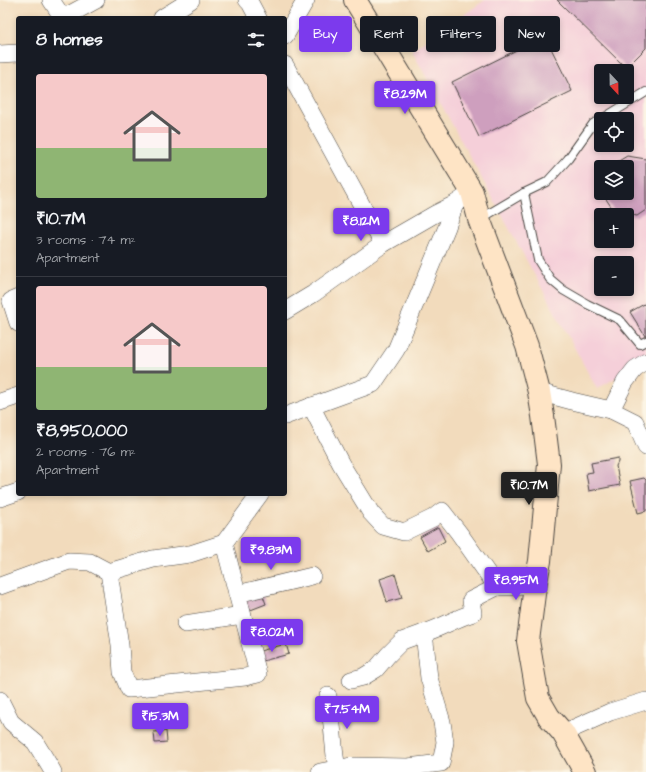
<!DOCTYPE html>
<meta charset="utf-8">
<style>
body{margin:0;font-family:"Architects Daughter",sans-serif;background:#20242c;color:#f1f3f6;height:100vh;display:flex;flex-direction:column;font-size:15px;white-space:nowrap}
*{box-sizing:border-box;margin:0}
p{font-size:13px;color:#9ea1a6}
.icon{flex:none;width:22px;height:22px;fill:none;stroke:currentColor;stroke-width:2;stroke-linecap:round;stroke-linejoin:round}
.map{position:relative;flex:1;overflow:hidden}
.sheet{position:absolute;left:16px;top:16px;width:271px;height:480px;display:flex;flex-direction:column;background:#171b24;border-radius:4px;box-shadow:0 2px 6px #0003}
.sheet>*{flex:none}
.hud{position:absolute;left:299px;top:16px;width:287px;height:36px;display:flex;gap:8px}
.needle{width:26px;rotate:158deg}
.controls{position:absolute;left:594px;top:64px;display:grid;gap:8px}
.controls a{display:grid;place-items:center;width:40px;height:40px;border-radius:4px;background:#171b24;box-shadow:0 2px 6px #0003;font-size:20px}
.price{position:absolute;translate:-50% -34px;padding:0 9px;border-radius:4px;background:#7c3aed;color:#fff;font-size:13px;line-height:26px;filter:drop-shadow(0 1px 2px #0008)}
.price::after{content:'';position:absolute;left:50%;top:24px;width:12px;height:9px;margin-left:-6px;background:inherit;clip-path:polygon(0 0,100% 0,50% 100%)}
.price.selected{background:#222;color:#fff}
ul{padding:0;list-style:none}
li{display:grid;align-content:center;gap:8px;height:212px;padding:0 20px}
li+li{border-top:1px solid #363941}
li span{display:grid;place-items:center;height:124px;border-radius:4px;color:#555}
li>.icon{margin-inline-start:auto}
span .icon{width:72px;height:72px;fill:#fffc;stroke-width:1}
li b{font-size:17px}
h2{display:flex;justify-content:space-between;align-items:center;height:48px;padding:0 20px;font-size:17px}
.pill{padding:0 14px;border-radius:4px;background:#171b24;box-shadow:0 2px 6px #0003;font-size:14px;line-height:36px}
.pill.selected{background:#7c3aed;color:#fff}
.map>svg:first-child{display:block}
</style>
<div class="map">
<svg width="646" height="772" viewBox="0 0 646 772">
<rect width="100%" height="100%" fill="#fcf5e5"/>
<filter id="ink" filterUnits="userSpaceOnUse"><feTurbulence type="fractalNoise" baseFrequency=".025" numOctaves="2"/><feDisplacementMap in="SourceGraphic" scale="8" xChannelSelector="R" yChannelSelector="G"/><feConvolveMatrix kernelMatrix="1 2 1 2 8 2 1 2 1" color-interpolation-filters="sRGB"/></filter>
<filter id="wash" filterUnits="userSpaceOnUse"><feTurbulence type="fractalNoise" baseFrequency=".012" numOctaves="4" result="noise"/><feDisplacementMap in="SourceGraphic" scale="16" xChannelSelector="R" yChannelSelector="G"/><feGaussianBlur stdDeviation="0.9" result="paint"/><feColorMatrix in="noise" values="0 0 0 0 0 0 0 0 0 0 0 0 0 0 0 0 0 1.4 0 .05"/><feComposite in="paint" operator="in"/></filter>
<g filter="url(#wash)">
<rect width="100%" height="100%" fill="#f2dbbc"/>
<path fill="#f5cfd9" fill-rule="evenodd" d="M485,0H646V360L597,389L412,51ZM601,71H627V97H601ZM601,119H627V145H601ZM601,167H627V193H601ZM601,215H627V241H601ZM601,263H627V289H601Z"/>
<g id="blocks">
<g fill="#ce9fbe">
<path d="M557,0H646V48L626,68Z"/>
<path d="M545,36L572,91L479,137L452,82Z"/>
<path d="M627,156L646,159V210L637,216L614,211L602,193H627V167H609Z"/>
<path d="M646,303V336H645L630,312Z"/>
<path d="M618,458V462L616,466L620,485L589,491L586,473L593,472L591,463Z"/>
<path d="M644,478L646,480V511L638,513L630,481Z"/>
<path d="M438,527L445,541L428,551L420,537Z"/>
<path d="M395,574L402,598L387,602L380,579Z"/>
<path d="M262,593L266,604L248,611L244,599Z"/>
<path d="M286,644L289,654L259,662L256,652Z"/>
<path d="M166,731L167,742L155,743L154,732Z"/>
</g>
</g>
</g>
<g filter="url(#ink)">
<use href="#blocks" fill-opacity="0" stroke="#494541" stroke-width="1"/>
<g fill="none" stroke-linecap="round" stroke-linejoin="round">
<g stroke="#494541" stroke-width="10">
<g id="lane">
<path d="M602,119L646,92"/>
<path d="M524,193L538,260L550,279L563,290L587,304L620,320L640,344L646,341"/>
<path d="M480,219L524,193L547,182L568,159L593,124L601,119"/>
</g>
</g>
<g stroke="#494541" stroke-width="18">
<g id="street">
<path d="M51,0L63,18L96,0"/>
<path d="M247,0L250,3L258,18"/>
<path d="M162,18L191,0"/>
<path d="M285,36L306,0"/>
<path d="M0,54L18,53"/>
<path d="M285,65L383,244"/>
<path d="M18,298L11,301L18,323"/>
<path d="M285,311L313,294L383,244L435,214L455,204"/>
<path d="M539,392L572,401L611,410L635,422L646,447"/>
<path d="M0,402L18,396"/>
<path d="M311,406L341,464L371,513L383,526L404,532L433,518L442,511L459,533L497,587"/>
<path d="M611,410L625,382L635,369L646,362"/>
<path d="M285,416L373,384L396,350L447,227L455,204L472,192"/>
<path d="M0,498L18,492"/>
<path d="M109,572L120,645L122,672L129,689L245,677L258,674L224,543"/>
<path d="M0,586L69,561L90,562L109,572L153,559L190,554L224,543L260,494"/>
<path d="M237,594L312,576"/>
<path d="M185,624L242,615"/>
<path d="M351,680L363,677L376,669L388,655L402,641L424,633"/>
<path d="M328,696L332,725L335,756L337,769"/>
<path d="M0,700L11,722L35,742L49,765L53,772"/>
<path d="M563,733L610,712L646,701"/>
<path d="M320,772L351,766L408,767L441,763L445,742L442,722L429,678L424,633C441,628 456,618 473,613L471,600L497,587L535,586"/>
</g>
</g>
<g stroke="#494541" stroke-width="24">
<path id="secondary" d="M355,0L472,192L479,219L527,346L539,392L543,416L549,464L540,561L535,586L528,641L538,698L549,717L563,733L585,772"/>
</g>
<use href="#lane" stroke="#fff" stroke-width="8"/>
<use href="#street" stroke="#fff" stroke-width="17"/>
<use href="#secondary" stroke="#fee4c5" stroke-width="22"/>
</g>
</g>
</svg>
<div class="controls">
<a><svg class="needle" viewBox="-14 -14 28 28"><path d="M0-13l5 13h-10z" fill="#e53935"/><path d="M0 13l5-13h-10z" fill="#9ea1a6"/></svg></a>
<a><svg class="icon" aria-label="locate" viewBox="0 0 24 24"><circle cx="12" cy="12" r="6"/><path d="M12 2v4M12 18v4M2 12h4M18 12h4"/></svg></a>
<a><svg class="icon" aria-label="layers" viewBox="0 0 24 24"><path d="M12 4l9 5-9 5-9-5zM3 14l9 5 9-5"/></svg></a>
<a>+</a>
<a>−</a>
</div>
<b class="price" style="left:405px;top:115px">₹8.29M</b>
<b class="price" style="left:361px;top:242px">₹8.12M</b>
<b class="price selected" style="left:529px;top:506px">₹10.7M</b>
<b class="price" style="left:271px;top:571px">₹9.83M</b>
<b class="price" style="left:516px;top:601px">₹8.95M</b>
<b class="price" style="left:272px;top:653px">₹8.02M</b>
<b class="price" style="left:347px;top:730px">₹7.54M</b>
<b class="price" style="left:160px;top:737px">₹15.3M</b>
<div class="hud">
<a class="pill selected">Buy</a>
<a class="pill">Rent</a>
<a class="pill">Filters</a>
<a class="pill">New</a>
</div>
<section class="sheet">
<h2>8 homes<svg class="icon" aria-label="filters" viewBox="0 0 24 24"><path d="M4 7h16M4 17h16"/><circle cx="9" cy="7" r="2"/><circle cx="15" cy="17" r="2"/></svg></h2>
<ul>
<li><span style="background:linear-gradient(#f6c9c9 60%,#8fb573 0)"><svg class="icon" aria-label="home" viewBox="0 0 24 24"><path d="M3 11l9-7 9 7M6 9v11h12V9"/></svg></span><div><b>₹10.7M</b><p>3 rooms · 74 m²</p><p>Apartment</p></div></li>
<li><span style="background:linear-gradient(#f6c9c9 65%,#8fb573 0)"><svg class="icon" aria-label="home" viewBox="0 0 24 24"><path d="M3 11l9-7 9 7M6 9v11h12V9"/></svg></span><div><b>₹8,950,000</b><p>2 rooms · 76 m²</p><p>Apartment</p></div></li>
</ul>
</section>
</div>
